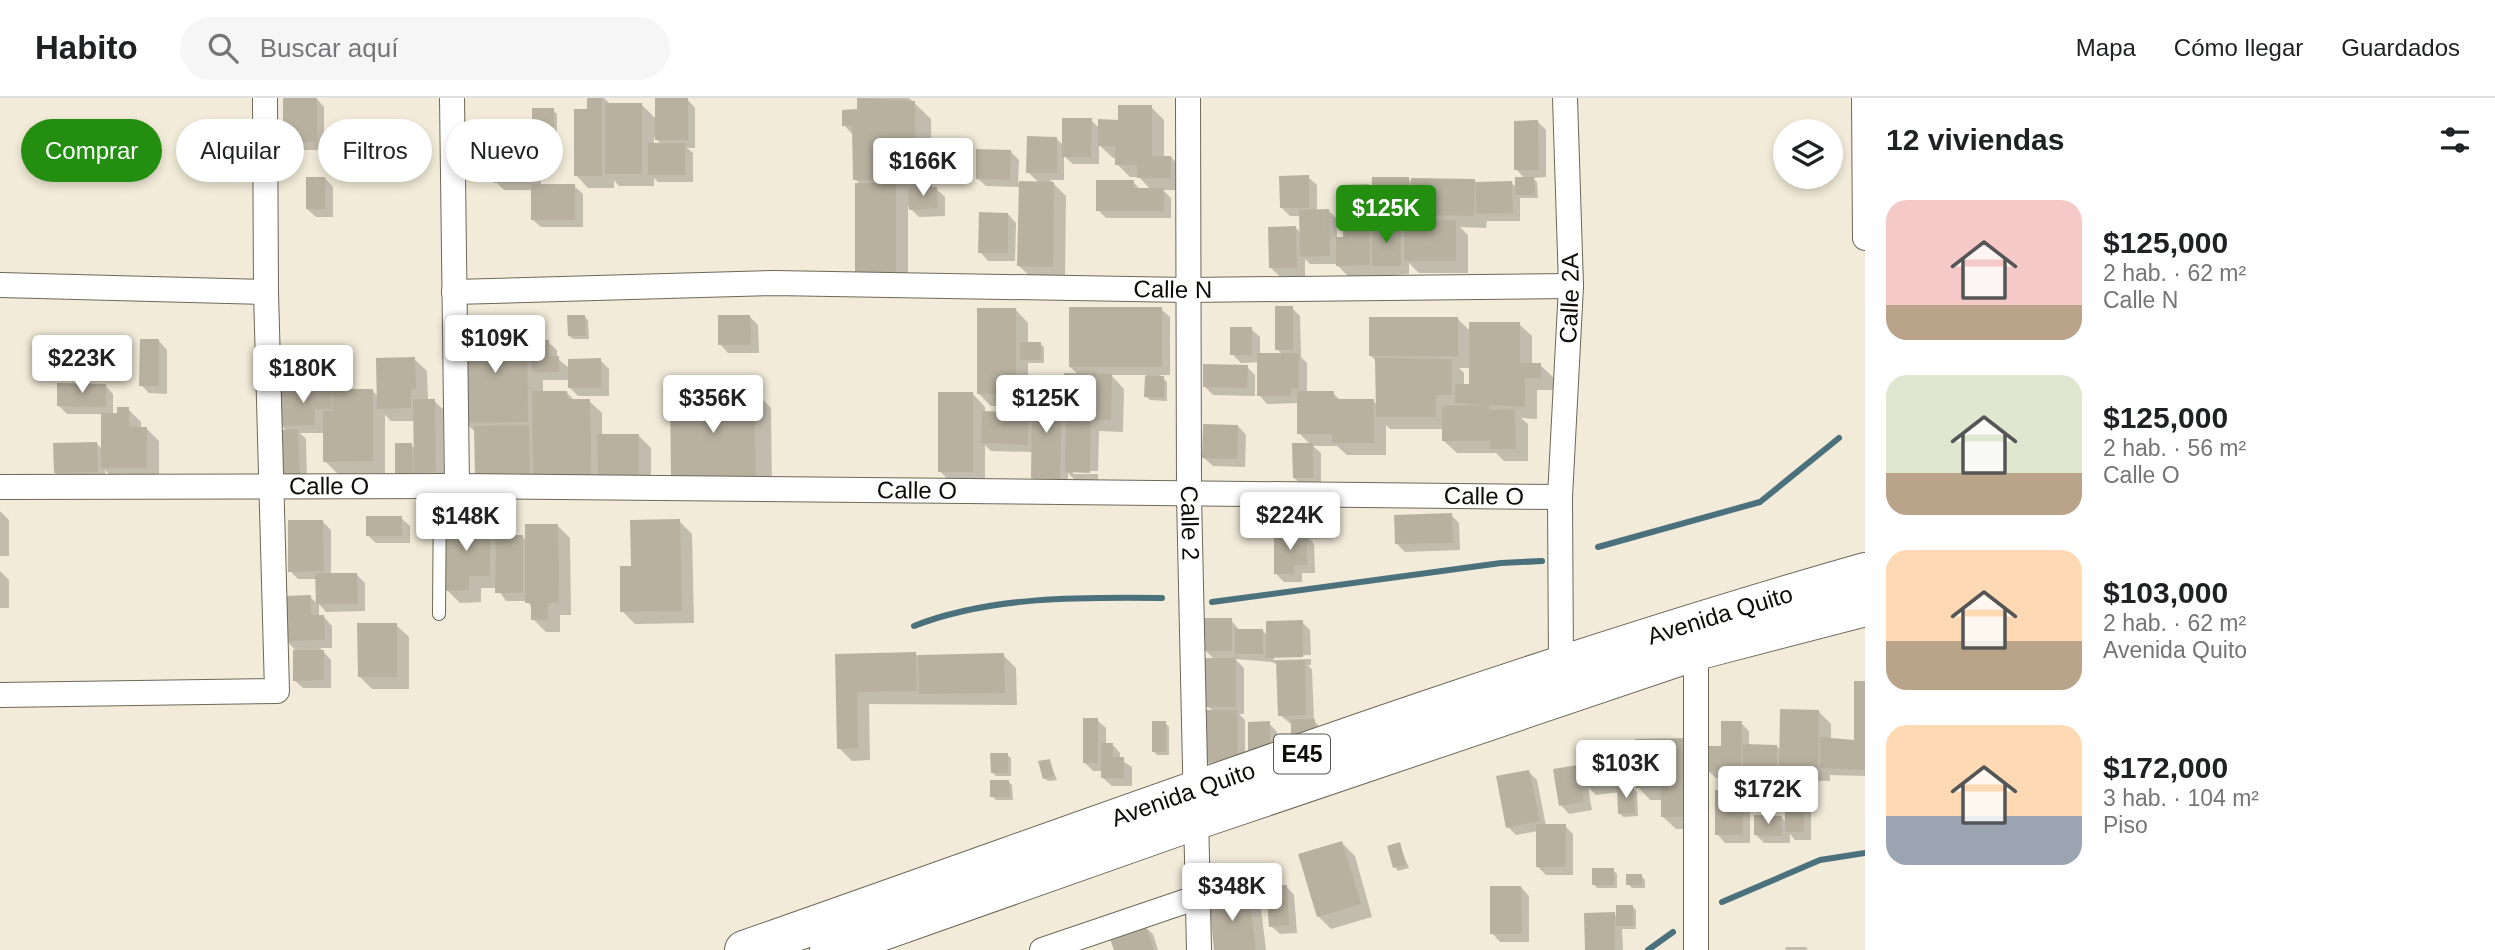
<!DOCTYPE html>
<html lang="es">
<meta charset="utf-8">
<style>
body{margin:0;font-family:Helvetica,sans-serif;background:#f6f6f6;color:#202124;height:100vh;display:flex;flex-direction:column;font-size:26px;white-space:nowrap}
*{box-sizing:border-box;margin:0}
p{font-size:23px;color:#757577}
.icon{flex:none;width:38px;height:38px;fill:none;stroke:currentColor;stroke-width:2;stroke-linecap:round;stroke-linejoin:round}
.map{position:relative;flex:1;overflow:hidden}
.drawer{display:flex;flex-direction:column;background:#fff;width:630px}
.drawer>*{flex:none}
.banner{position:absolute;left:21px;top:21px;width:665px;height:63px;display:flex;gap:14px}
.fabs{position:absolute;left:1773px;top:21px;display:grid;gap:14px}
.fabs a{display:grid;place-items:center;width:70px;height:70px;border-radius:50%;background:#fff;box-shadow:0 4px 10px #0003;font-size:35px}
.price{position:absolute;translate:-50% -60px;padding:0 16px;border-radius:7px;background:#fff;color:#222;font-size:23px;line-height:46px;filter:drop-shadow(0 2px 4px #0008)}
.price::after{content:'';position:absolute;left:50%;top:42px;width:21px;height:16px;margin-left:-10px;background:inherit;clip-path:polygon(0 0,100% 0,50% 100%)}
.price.current{background:#238e10;color:#fff}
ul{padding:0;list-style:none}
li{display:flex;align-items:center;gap:21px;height:175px;padding:0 21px}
li span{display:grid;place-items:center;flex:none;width:196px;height:140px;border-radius:21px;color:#555}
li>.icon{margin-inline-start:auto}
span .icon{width:84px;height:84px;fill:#fffc;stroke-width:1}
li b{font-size:30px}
h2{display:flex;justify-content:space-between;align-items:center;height:84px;padding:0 21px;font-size:30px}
.tag{padding:0 24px;border-radius:32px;background:#fff;box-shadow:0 4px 10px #0003;font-size:24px;line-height:63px}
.tag.current{background:#238e10;color:#fff}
header{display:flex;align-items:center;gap:42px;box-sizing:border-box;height:98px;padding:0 35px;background:#fff;border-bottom:2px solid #e0e0e0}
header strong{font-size:33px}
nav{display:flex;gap:38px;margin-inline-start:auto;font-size:24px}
.search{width:490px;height:63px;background:#f6f6f6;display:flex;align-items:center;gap:18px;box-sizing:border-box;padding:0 24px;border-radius:38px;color:#757577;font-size:26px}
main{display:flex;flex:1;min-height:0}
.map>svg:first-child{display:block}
</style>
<header>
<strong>Habito</strong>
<div class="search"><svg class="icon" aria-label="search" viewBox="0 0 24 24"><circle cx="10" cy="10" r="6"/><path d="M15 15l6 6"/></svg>Buscar aquí</div>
<nav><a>Mapa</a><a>Cómo llegar</a><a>Guardados</a></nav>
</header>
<main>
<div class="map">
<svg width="1865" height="852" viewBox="0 0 1865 852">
<rect width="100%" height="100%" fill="#f2ebd9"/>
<g fill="#0003" fill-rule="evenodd">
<path d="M316,0L324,9V52H293L285,43Z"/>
<path d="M589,0H604L611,7H642L656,21L687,1L695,10V50H687L693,55V84H658L654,80V88H619L614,82V90H588L576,77ZM654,39L662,47H654Z"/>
<path d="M858,0H909L931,21L932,91H936L945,99V118L919,119L908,108V186H870L857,173L861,87L855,81L854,38L844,27L859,13Z"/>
<path d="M1151,9L1164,22V59H1171L1183,72V92H1163L1171,100V120H1106L1098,112L1133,84L1141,92H1151L1139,79H1130L1117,66V60H1113L1099,47V66H1073L1064,58V82H1050L1066,98L1065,181L1032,180L1019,168L1020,89L986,88L977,80L1010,53L1019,62L1018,85H1039L1028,74L1056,40L1064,48L1091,22L1100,31Z"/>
<path d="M553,12L557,16V34H538L534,31Z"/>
<path d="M1538,24L1546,32V79L1533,80L1537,84L1538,100H1520V123H1487L1486,130L1460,129L1468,137V175H1419L1409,165V176L1350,180L1336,166H1310L1305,161V178H1279L1271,170L1296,130L1301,135V118H1290L1281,109L1308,79L1317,87V113H1329L1337,121V141H1344L1369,88L1373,93L1408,80L1413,86L1474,82L1477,85H1512L1517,91L1525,81L1516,71Z"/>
<path d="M513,37L521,45V58H533L541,67V88H574L583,96V129H541L532,121V92H504L496,84Z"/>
<path d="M548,41L552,45V55H535L531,51Z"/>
<path d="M325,80L333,89V119H316L307,111Z"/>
<path d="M1008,116L1016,125L1015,163H988L980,154Z"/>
<path d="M1292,210L1300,218L1301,259L1307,265V295H1333L1341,303H1373L1377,307V264L1371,258L1458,221L1471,234L1519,226L1532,238V267H1540L1553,279V292H1537V321L1521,320L1528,326V363H1504L1496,355H1457L1444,343V331H1390L1386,327V357H1347L1337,348H1313L1321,355V388H1303L1294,380L1311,347L1299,335V305L1267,306L1259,297V264L1241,265L1232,256L1251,231L1260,239V257H1283L1277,251ZM1459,270H1471V287H1464V275Z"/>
<path d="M1161,211L1170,219V277H1160L1167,284V303L1150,302L1146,298V277H1111L1124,291L1123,334L1099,333L1098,373H1073V376H1098V382H1075L1068,375V389L1041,388L1032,380L1033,354L991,353L985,347V386H952L940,373L973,296L985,309V315L1028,317L1034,322L1061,296L1065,300L1079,277L1070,269Z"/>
<path d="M1016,212L1028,225V246H1040L1044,249V265H1028V308H991L978,295Z"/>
<path d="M585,219L588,222L589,241H573L569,238Z"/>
<path d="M750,219L758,227L759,255H728L720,246Z"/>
<path d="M495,228L504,237H526L533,244H548L557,252V260L570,271L600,262L609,271V298H578L570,290V282H543V295H567L575,303H589L602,315V338L638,337L651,350V394L489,390L475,334L466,325Z"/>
<path d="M159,243L167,252V296L149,295L141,287Z"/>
<path d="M414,261L427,273L428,303H434L443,311L444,382L405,383L397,374L411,347L415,351V323H391L385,317V375L338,376L325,363V335H300L306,341L307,384L286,385L287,333L281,327L331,291L372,292L378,299Z"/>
<path d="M1247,269L1255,277V298L1213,297L1205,289Z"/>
<path d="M105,287L113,296V317L128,311L141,324V331H147L159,343V382H115L105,372L106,382L64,383L56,375L97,346L103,352V316H67L59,308Z"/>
<path d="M754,293L771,310L772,396L689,397Z"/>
<path d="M1238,328L1246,337L1245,369L1213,368L1204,360Z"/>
<path d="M0,413L9,422V458H0Z"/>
<path d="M1328,415L1336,423L1337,440L1310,441L1314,446L1315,475H1302V484H1284L1276,476L1299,437L1295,433Z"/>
<path d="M1451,417L1459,425L1460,452L1405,454L1397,446Z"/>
<path d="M401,420L410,428V445H376L367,437Z"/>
<path d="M679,423L692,436L694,525L635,526L622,513L632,470Z"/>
<path d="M323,424L331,432V477L356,476L365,485V513L326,514L319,506V519H324L332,528V550H320L331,562V590H303L294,582L297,554L286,542L310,499L318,506L317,481H298L290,473Z"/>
<path d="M489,426L502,439H523L526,443L557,427L570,440L571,517H560V534H546L533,521V511L527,503H506L497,490H481V504L460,505L447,492Z"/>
<path d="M0,473L9,482V510H0Z"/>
<path d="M1231,522L1239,532H1262L1268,538L1302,524L1310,532L1311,557L1274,558V562L1311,561V567H1308L1312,572L1314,623L1322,631L1323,653L1280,617L1278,567L1272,564L1235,561L1244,570V616H1239L1245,622V671H1214L1206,663L1213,613L1207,608L1215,562L1206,553Z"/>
<path d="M396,527L409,539V591H372L359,578Z"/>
<path d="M915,556L919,559L1003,557L1016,570L1017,607L869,606L870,662L852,663L839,650L837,558Z"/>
<path d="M1865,585V678L1830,677V683L1794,682L1785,673V679L1753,678L1749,674V681L1716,680L1707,672L1741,625L1749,633V648H1777L1781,653L1818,613L1831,626V641L1859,644ZM1751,669H1786V673H1751Z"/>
<path d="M1097,622L1106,630V646H1112L1120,655V661L1132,669V688H1112L1103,680V673H1093L1085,665Z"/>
<path d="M1165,625L1169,629V657H1157L1153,653Z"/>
<path d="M1269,625L1277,634L1278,659H1258L1250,651Z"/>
<path d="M1700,655L1701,731H1676L1663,719V702H1650L1638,689Z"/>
<path d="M1007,657L1011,660V678H996L993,675Z"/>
<path d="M1049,662L1057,682L1048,683L1044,680Z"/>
<path d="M1614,665L1622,673L1625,691H1633L1637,694L1638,718L1623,719L1620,715L1619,694L1596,697L1588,689L1592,712L1569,716L1561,707L1578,669L1586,677Z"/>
<path d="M1529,674L1537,682L1546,728H1565L1573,736V777H1546L1537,768L1538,733L1516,737L1508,729Z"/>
<path d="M1009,684L1012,687L1013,702H996L992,698Z"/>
<path d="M1742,695L1750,703V745H1725L1717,736Z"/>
<path d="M1803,704L1811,712V742H1795L1790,736V745H1764L1756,737L1781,719L1787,725Z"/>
<path d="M1342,745L1355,758L1372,819L1331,831L1318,818Z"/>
<path d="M1399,746L1409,770L1398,773L1395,769Z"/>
<path d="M1613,772L1617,776V790H1597L1594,786Z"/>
<path d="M1641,778L1645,782V790H1632L1628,786Z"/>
<path d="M1286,788L1294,797L1297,835L1280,836L1271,828Z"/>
<path d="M1521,789L1529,798V844H1500L1492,835Z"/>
<path d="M1248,798L1261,811L1266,852H1216L1210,802Z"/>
<path d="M1632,808L1636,812V831H1622L1623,852H1586V816H1614L1618,820Z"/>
<path d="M1144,828L1153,836L1158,852H1116L1112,839Z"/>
<path d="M1786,849H1806L1808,852H1785Z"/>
</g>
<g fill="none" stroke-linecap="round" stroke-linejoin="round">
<g stroke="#4b717d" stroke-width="6">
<path d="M1598,449L1760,404L1839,340"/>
<path d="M1212,504L1501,465L1542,463"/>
<path d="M914,528C990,498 1082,499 1162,500"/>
<path d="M1722,804L1820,762L1865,755"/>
<path d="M1648,852L1673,834"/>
</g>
</g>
<g fill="#b8b1a0">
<rect x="283" y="0" width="34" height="44"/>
<path d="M587,0H602V78H574V11H587Z"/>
<rect x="655" y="0" width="33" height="42"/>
<path d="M857,0L915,3L916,82H853L852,28H842V12L857,11Z"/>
<rect x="605" y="5" width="37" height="71"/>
<path d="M1118,7H1152V58H1171V80H1137V67H1115V48H1098V21L1118,22Z"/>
<rect x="532" y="10" width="22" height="21"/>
<path d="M1062,20H1092L1091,59H1062Z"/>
<path d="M1538,22L1539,72H1514V23Z"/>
<path d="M494,35H514V53H519V57H534V85H494Z"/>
<path d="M1027,38L1057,39V75H1026Z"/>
<rect x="530" y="40" width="19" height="12"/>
<rect x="648" y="45" width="37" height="32"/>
<path d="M976,51L1011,52L1010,82L976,81Z"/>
<path d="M1309,77V110H1280L1279,78Z"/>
<rect x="306" y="79" width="19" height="32"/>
<path d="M1372,79H1409L1408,120H1371Z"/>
<path d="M1515,79H1534L1535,97H1515Z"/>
<path d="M1411,80L1475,81L1474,118L1411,117Z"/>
<path d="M1096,82H1134V90H1164V113H1096Z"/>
<path d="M1019,83L1054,84L1053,169L1017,168Z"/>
<path d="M1512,83L1513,115L1476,116V84Z"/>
<rect x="855" y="85" width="41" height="89"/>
<rect x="531" y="86" width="44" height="36"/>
<path d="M1369,86L1370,167L1336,168V139H1343L1342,87Z"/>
<path d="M937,89L938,110L909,112L908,90Z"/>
<path d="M1329,111L1330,158L1300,159L1299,112Z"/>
<path d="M979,114L1008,115V155H978Z"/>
<path d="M1456,122V163H1404V123Z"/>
<rect x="1372" y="126" width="29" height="42"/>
<path d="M1296,128L1297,170H1269L1268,129Z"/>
<rect x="1275" y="208" width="18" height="44"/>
<rect x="1069" y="209" width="93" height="60"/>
<rect x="977" y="210" width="39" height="86"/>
<path d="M567,217H585L586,238H568Z"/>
<path d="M718,217H750L751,247H718Z"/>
<rect x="1369" y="219" width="89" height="39"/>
<path d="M1469,224H1520V265H1541V280H1525V309L1455,305V286H1469Z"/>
<path d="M496,226V236L527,235L528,324L465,325L463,227Z"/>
<rect x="1230" y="229" width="22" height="28"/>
<path d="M140,241H159V288H139Z"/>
<path d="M532,242H549V258H559V274H532Z"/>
<rect x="1020" y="244" width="21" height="18"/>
<path d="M1257,255H1299V290H1291V298H1257Z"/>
<path d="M415,259L416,291H411V310L377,311L376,260Z"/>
<path d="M601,260V290H568V261Z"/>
<path d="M1375,260L1452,261V297H1436V319H1376Z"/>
<path d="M1203,266L1248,267L1247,290L1203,289Z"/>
<path d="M1064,275L1112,276L1111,322L1063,321Z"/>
<path d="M1145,278H1164V300L1144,299Z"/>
<path d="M57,285L106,286V309L57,308Z"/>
<path d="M332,290V311H315V327L280,328L279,291Z"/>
<path d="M333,291H373V363L323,364V313H332L333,317Z"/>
<path d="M754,292L756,380L671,381L670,293Z"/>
<path d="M532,293H567L568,301H590L591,378L533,379Z"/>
<path d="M1032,293L1062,294L1060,381L1031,380Z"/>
<path d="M1297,293H1334V301H1374V345H1332V336H1297Z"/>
<rect x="938" y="294" width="35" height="80"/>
<path d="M413,301H435L436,374L414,375Z"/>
<path d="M1489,307V312L1515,311L1516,351H1490V343H1442V308Z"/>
<path d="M117,309H129V329H147V370H101V315H117Z"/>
<path d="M982,313L1029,315L1028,347L981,345Z"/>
<path d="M1066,323L1091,324L1090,375L1065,374Z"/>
<path d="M1203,326L1238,327L1237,361L1202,360Z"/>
<path d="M529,327L530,376L475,378L474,328Z"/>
<path d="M298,331L300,377H276L275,332Z"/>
<path d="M597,336H639V381L598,382Z"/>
<path d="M97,344L98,374L54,375L53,345Z"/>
<path d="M395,345H412L413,375H395Z"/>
<path d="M1292,345H1313V380H1293Z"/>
<path d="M1329,413V432L1293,433L1292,414Z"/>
<path d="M1452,415L1453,445L1395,446L1394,417Z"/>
<rect x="366" y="418" width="36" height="20"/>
<path d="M680,421L682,513L620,514V468H631L630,422Z"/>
<path d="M288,422H323L324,473L288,474Z"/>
<path d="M445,424H490V478H469V492L445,493Z"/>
<path d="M525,426H558L559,505H548V522H531V505H525Z"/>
<path d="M1274,436H1307V467H1294V476H1274Z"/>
<path d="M496,437H523V495H495Z"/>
<path d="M315,475H357L358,506H316Z"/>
<path d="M311,497V517H324L325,542L284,543V498Z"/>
<rect x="1204" y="520" width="28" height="33"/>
<path d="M1303,522V559L1266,560V523Z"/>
<path d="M357,525H397V579H358Z"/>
<rect x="1235" y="531" width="28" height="25"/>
<path d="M293,552H324V582L293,583Z"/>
<path d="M916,554L917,593L857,594L858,650L837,651L835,556Z"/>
<path d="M1004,555L1005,595L919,596L918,557Z"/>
<rect x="1205" y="560" width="31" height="49"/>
<path d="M1305,562L1306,617L1278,618L1276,563Z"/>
<path d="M1854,583H1865V672L1820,670V639L1854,642Z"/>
<path d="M1780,611L1819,612L1818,671L1779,670Z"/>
<path d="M1203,612H1237L1238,663L1204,664Z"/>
<rect x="1083" y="620" width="15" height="45"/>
<rect x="1291" y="621" width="24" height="24"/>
<rect x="1152" y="623" width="14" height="31"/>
<path d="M1270,623V651L1248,652V624Z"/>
<path d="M1721,623H1742L1741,673H1705L1706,648H1721Z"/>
<path d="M1688,640L1689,719H1661V690H1636L1635,641Z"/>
<path d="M1101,645H1113V659H1124V680H1101Z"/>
<path d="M1743,646L1777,647V671H1743Z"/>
<path d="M990,655H1008V675H991Z"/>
<path d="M1050,661L1054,678L1043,681L1038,663Z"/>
<path d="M1615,663L1618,685L1586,689L1583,668Z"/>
<path d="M1578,667L1584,704L1559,708L1553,671Z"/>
<path d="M1529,672L1540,723L1506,730L1496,678Z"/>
<path d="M990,682H1009L1010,699H990Z"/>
<path d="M1617,689H1634L1635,715L1618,716Z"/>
<path d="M1715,692L1743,693V737H1715Z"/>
<rect x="1785" y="702" width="19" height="32"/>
<path d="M1754,717L1782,718V738L1754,737Z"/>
<path d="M1536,726H1566L1565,769H1536Z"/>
<path d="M1342,743L1361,806L1317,819L1298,756Z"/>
<path d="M1400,744L1406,767L1393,770L1387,748Z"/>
<rect x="1592" y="770" width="22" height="17"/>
<rect x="1626" y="776" width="16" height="11"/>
<path d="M1287,787L1289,827L1269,829L1266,788Z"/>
<path d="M1490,788H1521L1522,836H1490Z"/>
<path d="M1249,796L1256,852H1214L1209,801Z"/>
<rect x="1616" y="807" width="17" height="21"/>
<path d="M1615,814V852H1585L1584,815Z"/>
<path d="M1145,826L1154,852H1114L1109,838Z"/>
</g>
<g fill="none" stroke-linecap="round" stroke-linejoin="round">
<g stroke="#6e6858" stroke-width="14">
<path id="lane" d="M439,516L440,388"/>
</g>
<g stroke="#6e6858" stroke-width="26">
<g id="street">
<path d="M452,0L457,388"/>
<path id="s1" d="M1188,0L1189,397L1199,852"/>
<path d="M1864,0L1865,140"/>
<path d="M0,187L266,194"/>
<path id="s2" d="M454,194L774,185L1187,192L1571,188"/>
<path id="s3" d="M0,389L457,388L1560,399"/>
<path id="s4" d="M1561,566L1560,399L1571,188L1565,0"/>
<path d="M0,597L277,593L266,194L265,0"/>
<path d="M1042,852L1198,799"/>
<path d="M1696,852V553"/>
</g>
</g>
<g stroke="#6e6858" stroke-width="40">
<g id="highway">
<path id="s5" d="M744,852C1116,722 1486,582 1865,474"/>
<path d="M829,852L1194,723L1696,553L1865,509"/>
</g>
</g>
<use href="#lane" stroke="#fff" stroke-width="12"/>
<use href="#street" stroke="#fff" stroke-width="24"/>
<use href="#highway" stroke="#fff" stroke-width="38"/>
</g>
<g text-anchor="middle" stroke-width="5" stroke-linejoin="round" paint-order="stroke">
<rect fill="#fff" stroke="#575551" stroke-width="2" x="1274" y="636.5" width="56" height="39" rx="5"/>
<g font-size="23" font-weight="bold" fill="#0f0c07">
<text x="1302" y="664">E45</text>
</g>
<g font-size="24" fill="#0f0c07" stroke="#fff">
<text dy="8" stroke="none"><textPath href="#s2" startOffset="719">Calle N</textPath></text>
<text dy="8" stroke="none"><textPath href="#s4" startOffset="366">Calle 2A</textPath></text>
<text dy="8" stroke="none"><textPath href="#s3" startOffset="329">Calle O</textPath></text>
<text dy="8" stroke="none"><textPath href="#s3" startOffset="917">Calle O</textPath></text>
<text dy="8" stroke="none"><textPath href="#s3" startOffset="1484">Calle O</textPath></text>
<text dy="8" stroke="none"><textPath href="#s1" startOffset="425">Calle 2</textPath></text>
<text dy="8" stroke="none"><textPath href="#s5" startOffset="1032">Avenida Quito</textPath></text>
<text dy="8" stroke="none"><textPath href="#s5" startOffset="466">Avenida Quito</textPath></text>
</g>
</g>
</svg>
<div class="fabs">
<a><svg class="icon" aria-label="layers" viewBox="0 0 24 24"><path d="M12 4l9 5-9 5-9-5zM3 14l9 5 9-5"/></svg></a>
</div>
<b class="price" style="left:923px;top:100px">$166K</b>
<b class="price current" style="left:1386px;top:147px">$125K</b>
<b class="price" style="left:495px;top:277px">$109K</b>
<b class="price" style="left:82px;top:297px">$223K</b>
<b class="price" style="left:303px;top:307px">$180K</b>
<b class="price" style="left:713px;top:337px">$356K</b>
<b class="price" style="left:1046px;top:337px">$125K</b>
<b class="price" style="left:1290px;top:454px">$224K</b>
<b class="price" style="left:466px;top:455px">$148K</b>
<b class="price" style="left:1626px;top:702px">$103K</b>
<b class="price" style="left:1768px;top:728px">$172K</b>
<b class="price" style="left:1232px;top:825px">$348K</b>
<div class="banner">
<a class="tag current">Comprar</a>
<a class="tag">Alquilar</a>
<a class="tag">Filtros</a>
<a class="tag">Nuevo</a>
</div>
</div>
<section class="drawer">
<h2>12 viviendas<svg class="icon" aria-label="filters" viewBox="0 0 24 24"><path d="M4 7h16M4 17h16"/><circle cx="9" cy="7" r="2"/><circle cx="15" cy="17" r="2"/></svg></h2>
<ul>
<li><span style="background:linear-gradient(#f6c9c9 75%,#b9a48a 0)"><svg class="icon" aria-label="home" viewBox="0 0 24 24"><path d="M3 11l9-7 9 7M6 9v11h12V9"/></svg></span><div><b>$125,000</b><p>2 hab. · 62 m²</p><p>Calle N</p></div></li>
<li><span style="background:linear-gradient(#dfe7d0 70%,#b9a48a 0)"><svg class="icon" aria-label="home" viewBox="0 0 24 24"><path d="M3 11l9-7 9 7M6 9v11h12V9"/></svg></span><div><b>$125,000</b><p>2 hab. · 56 m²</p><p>Calle O</p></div></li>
<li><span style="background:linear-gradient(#ffd9b3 65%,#b9a48a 0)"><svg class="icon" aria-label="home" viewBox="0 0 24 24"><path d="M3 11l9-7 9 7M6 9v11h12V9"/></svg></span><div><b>$103,000</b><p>2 hab. · 62 m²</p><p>Avenida Quito</p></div></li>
<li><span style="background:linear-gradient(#ffd9b3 65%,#9aa5b1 0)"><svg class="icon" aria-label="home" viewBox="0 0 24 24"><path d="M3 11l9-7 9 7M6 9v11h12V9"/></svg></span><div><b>$172,000</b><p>3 hab. · 104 m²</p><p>Piso</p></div></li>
</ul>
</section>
</main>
